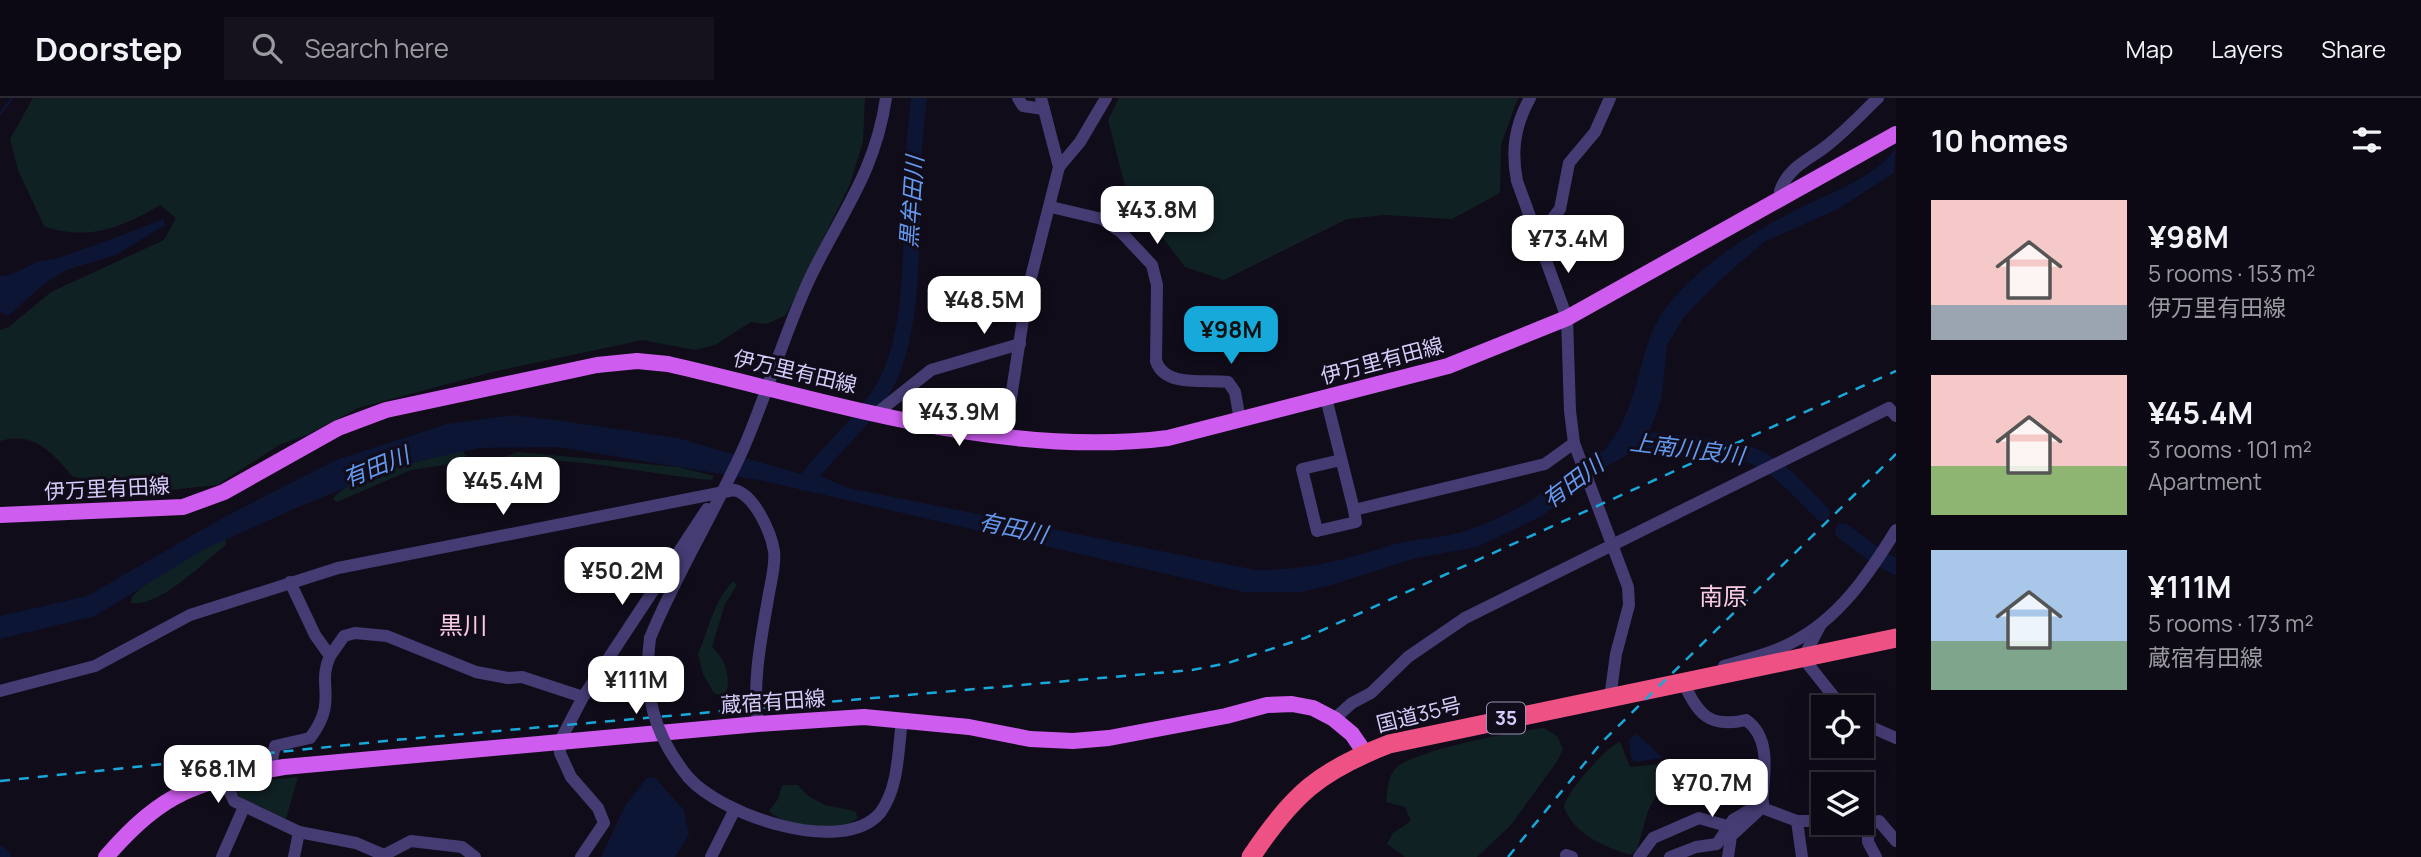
<!DOCTYPE html>
<meta charset="utf-8">
<style>
body{margin:0;font-family:Manrope,"Noto Sans JP",sans-serif;background:#16121d;color:#f1f3f6;height:100vh;display:flex;flex-direction:column;font-size:26px;white-space:nowrap}
*{box-sizing:border-box;margin:0}
p{font-size:23px;color:#9a9aa0}
.icon{flex:none;width:38px;height:38px;fill:none;stroke:currentColor;stroke-width:2;stroke-linecap:round;stroke-linejoin:round}
.map{position:relative;flex:1;overflow:hidden}
.details{display:flex;flex-direction:column;background:#0d0914;width:525px}
.details>*{flex:none}
.fabs{position:absolute;left:1811px;top:597px;display:grid;gap:14px}
.fabs a{display:grid;place-items:center;width:63px;height:63px;border-radius:0px;background:#0d0914;box-shadow:0 7px 28px #0002,0 0 0 2px #2d2a34;font-size:35px}
.price{position:absolute;translate:-50% -60px;padding:0 16px;border-radius:14px;background:#fff;color:#222;font-size:23px;line-height:46px;filter:drop-shadow(0 2px 4px #0008)}
.price::after{content:'';position:absolute;left:50%;top:42px;width:21px;height:16px;margin-left:-10px;background:inherit;clip-path:polygon(0 0,100% 0,50% 100%)}
.price.on{background:#16a9da;color:#111}
ul{padding:0;list-style:none}
li{display:flex;align-items:center;gap:21px;height:175px;padding:0 35px}
li span{display:grid;place-items:center;flex:none;width:196px;height:140px;border-radius:0px;color:#555}
li>.icon{margin-inline-start:auto}
span .icon{width:84px;height:84px;fill:#fffc;stroke-width:1}
li b{font-size:30px}
h2{display:flex;justify-content:space-between;align-items:center;height:84px;padding:0 35px;font-size:30px}
header{display:flex;align-items:center;gap:42px;box-sizing:border-box;height:98px;padding:0 35px;background:#0d0914;border-bottom:2px solid #2d2a34}
header strong{font-size:33px}
nav{display:flex;gap:38px;margin-inline-start:auto;font-size:24px}
.search{width:490px;height:63px;background:#16121d;display:flex;align-items:center;gap:18px;box-sizing:border-box;padding:0 24px;border-radius:0px;color:#9a9aa0;font-size:26px}
main{display:flex;flex:1;min-height:0}
.map>svg:first-child{display:block}
</style>
<header>
<strong>Doorstep</strong>
<div class="search"><svg class="icon" aria-label="search" viewBox="0 0 24 24"><circle cx="10" cy="10" r="6"/><path d="M15 15l6 6"/></svg>Search here</div>
<nav><a>Map</a><a>Layers</a><a>Share</a></nav>
</header>
<main>
<div class="map">
<svg width="1896" height="759" viewBox="0 0 1896 759">
<rect width="100%" height="100%" fill="#110c1a"/>
<g fill="#102123">
<path d="M33,0H865L863,44L850,86L786,217L767,226L751,224L715,247L694,252L643,242L496,273L358,310L307,337L281,346L217,387L150,394L133,377L107,384L73,379C52,354 34,333 0,343V232L9,229L51,194L164,142L176,120L160,107C124,129 86,144 44,128L18,72L10,41Z"/>
<path d="M1119,0H1518L1501,47L1500,95L1452,121L1384,117L1347,121L1224,182L1185,169L1126,92L1108,22Z"/>
<path d="M462,352L466,358L452,366L411,372L337,404L333,401C353,373 430,363 462,352Z"/>
<path d="M518,354L678,369L714,378L712,382C645,376 575,358 508,362L504,359Z"/>
<path d="M225,440L226,447C202,465 161,509 131,505L132,499C158,472 191,455 225,440Z"/>
<path d="M733,483L737,487L725,506L712,549C726,562 732,580 725,599L714,595L703,576L698,556C709,531 713,504 733,483Z"/>
<path d="M1544,630L1557,638L1563,651L1558,662L1511,727L1477,759H1405L1387,746L1393,735L1411,723L1405,709L1386,704C1388,692 1387,678 1397,669C1416,652 1516,633 1544,630Z"/>
<path d="M1620,644L1630,669L1662,666L1670,671L1648,713L1637,752L1630,757C1604,748 1574,737 1564,709C1565,696 1608,647 1620,644Z"/>
<path d="M298,679L286,721L242,703L231,686Z"/>
<path d="M782,687H798L808,698L825,707L855,713L858,720C849,726 838,732 827,733C814,735 776,722 769,713L778,701Z"/>
</g>
<g fill="#0c1533">
<path d="M1896,49L1894,75L1838,111L1764,144L1718,184L1684,219L1667,247L1662,299L1648,338L1637,351L1599,373L1542,418L1477,449L1416,460L1331,487L1301,494H1244L764,383L559,349L479,350L401,367L296,410L203,452L95,518L0,541V518L87,498L226,418L336,362L447,326L513,317L562,323L678,340L800,376L808,373L848,390L1256,472C1310,472 1341,462 1392,447C1411,441 1431,441 1450,437C1509,423 1557,386 1604,352C1632,324 1638,269 1652,234C1663,207 1689,183 1711,165C1734,147 1762,130 1788,116C1819,99 1878,80 1896,49Z"/>
<path d="M163,121L165,127L116,157L66,172L44,186L8,218L0,214V178C14,178 23,170 35,165C43,161 53,162 61,159C95,147 129,135 163,121Z"/>
<path d="M1637,636L1663,660L1634,664L1631,659L1629,642Z"/>
<path d="M654,679L684,712L689,737L675,759H601L625,708L647,680Z"/>
</g>
<g fill="none" stroke-linecap="round" stroke-linejoin="round">
<path stroke="#0c1533" stroke-width="2.5" d="M0,16L12,0"/>
<g stroke="#0c1533" stroke-width="16">
<path d="M1623,342C1648,340 1727,349 1751,357C1778,367 1802,395 1822,415"/>
<path d="M804,385C829,352 862,326 883,291C915,237 911,142 913,80C913,53 916,27 919,0"/>
<path d="M1843,433L1878,459L1896,469"/>
<path d="M0,756L3,759"/>
</g>
<g stroke="#463c74" stroke-width="12">
<path d="M1018,0L1023,8L1044,11"/>
<path d="M1530,0C1515,27 1511,52 1517,83L1567,220L1570,313L1574,345L1628,489L1629,507L1616,556L1610,600"/>
<path d="M1059,69L1080,44L1106,0"/>
<path d="M1782,98L1780,93C1787,72 1804,64 1821,52C1842,37 1860,17 1878,0"/>
<path d="M1051,109L1102,121L1121,134L1152,167L1157,187L1156,263C1165,290 1205,281 1228,284L1235,294L1240,322"/>
<path d="M1537,140L1560,111L1569,65L1595,34L1610,0"/>
<path d="M1326,300L1354,412L1545,366L1574,345"/>
<path d="M877,315L931,272L1020,246"/>
<path d="M1005,339L1027,195L1059,69L1041,0"/>
<path d="M1341,362L1302,371L1317,433L1356,424L1354,412"/>
<path d="M1821,526L1803,560L1842,609"/>
<path d="M650,540C677,474 715,414 744,349C768,294 784,235 810,180C841,115 875,75 886,0"/>
<path d="M330,558L344,538L355,535L387,538L476,574L508,580L522,579L583,599"/>
<path d="M1724,568C1746,561 1771,556 1791,545C1839,521 1869,476 1896,432"/>
<path d="M1683,584C1698,615 1708,631 1746,622C1772,640 1764,677 1762,705L1765,711L1797,723H1824"/>
<path d="M0,593L95,568L190,517L338,470L734,392C754,396 771,434 774,453C776,468 770,487 768,501C761,541 752,586 758,626"/>
<path d="M1334,621L1352,605L1371,595L1408,559L1465,520L1889,310L1896,318"/>
<path d="M1862,625L1896,640"/>
<path d="M270,671L275,648L310,640C339,602 316,588 330,558L315,537L290,484"/>
<path d="M222,678L234,703L299,734L294,759"/>
<path d="M688,679C721,717 842,759 880,715C899,690 898,652 902,622"/>
<path d="M1797,723L1802,759"/>
<path d="M1862,724L1868,727L1879,723L1896,743"/>
<path d="M1868,727V744L1876,759"/>
<path d="M299,734L356,745L384,757L411,743L462,749L475,759"/>
<path d="M1566,757L1572,759"/>
<path d="M222,759L244,709"/>
<path d="M581,759L604,725L598,710L571,679L560,655V643L583,599L707,411"/>
<path d="M711,759L734,713"/>
<path d="M1639,759L1653,740L1699,720L1727,728"/>
<path d="M1670,759L1696,749L1717,746L1733,722L1763,704"/>
<path d="M1728,759L1731,738L1758,713"/>
</g>
<g stroke="#ce5def" stroke-width="16">
<path d="M0,417L183,409L224,394L338,330L386,312L597,267L637,263L668,266C830,303 1001,361 1168,340L1448,268L1567,220L1896,36"/>
<path d="M106,759C165,691 199,683 284,669L758,626L864,619L969,629L1030,641L1073,643L1109,640L1226,618L1267,607L1292,606L1313,610L1334,621L1352,636L1365,655"/>
</g>
<path stroke="#ee5285" stroke-width="19" d="M1251,759C1292,697 1319,673 1389,646L1896,540"/>
<g stroke="#16a9da" stroke-width="2.5" stroke-dasharray="10 9" stroke-linecap="butt">
<path d="M0,683L395,642L1192,572L1228,565L1305,540L1896,273"/>
<path d="M1508,759L1602,644L1896,356"/>
</g>
<path stroke="#463c74" stroke-width="12" d="M650,540C643,594 653,636 688,679"/>
</g>
<g text-anchor="middle" stroke-width="6" stroke-linejoin="round" paint-order="stroke">
<rect fill="#110c1a" stroke="#9c92b7" stroke-width="2" x="1487" y="604.5" width="38" height="31" rx="5"/>
<g font-size="19" font-weight="bold" fill="#d7cbfa">
<text x="1506" y="627">35</text>
</g>
<g font-size="21" fill="#d7cbfa" stroke="#110c1a">
<text transform="translate(1382 263) rotate(-15)" y="7">伊万里有田線</text>
<text transform="translate(795 274) rotate(13)" y="7">伊万里有田線</text>
<text transform="translate(107 391) rotate(-3)" y="7">伊万里有田線</text>
<text transform="translate(773 604) rotate(-4)" y="7">蔵宿有田線</text>
<text transform="translate(1419 617) rotate(-14)" y="7">国道35号</text>
</g>
<g font-size="23" font-style="italic" fill="#6399ef" stroke="#110c1a">
<text transform="translate(912 104) rotate(-86)" y="8">黒牟田川</text>
<text transform="translate(1687 351) rotate(7)" y="8">上南川良川</text>
<text transform="translate(376 369) rotate(-22)" y="8">有田川</text>
<text transform="translate(1573 384) rotate(-37)" y="8">有田川</text>
<text transform="translate(1013 430) rotate(12)" y="8">有田川</text>
</g>
<g font-size="24" fill="#facce3" stroke="#110c1a">
<text x="1723" y="507">南原</text>
<text x="463" y="536">黒川</text>
</g>
</g>
</svg>
<div class="fabs">
<a><svg class="icon" aria-label="locate" viewBox="0 0 24 24"><circle cx="12" cy="12" r="6"/><path d="M12 2v4M12 18v4M2 12h4M18 12h4"/></svg></a>
<a><svg class="icon" aria-label="layers" viewBox="0 0 24 24"><path d="M12 4l9 5-9 5-9-5zM3 14l9 5 9-5"/></svg></a>
</div>
<b class="price" style="left:1157px;top:148px">¥43.8M</b>
<b class="price" style="left:1568px;top:177px">¥73.4M</b>
<b class="price" style="left:984px;top:238px">¥48.5M</b>
<b class="price on" style="left:1231px;top:268px">¥98M</b>
<b class="price" style="left:959px;top:350px">¥43.9M</b>
<b class="price" style="left:503px;top:419px">¥45.4M</b>
<b class="price" style="left:622px;top:509px">¥50.2M</b>
<b class="price" style="left:636px;top:618px">¥111M</b>
<b class="price" style="left:218px;top:707px">¥68.1M</b>
<b class="price" style="left:1712px;top:721px">¥70.7M</b>
</div>
<section class="details">
<h2>10 homes<svg class="icon" aria-label="filters" viewBox="0 0 24 24"><path d="M4 7h16M4 17h16"/><circle cx="9" cy="7" r="2"/><circle cx="15" cy="17" r="2"/></svg></h2>
<ul>
<li><span style="background:linear-gradient(#f6c9c9 75%,#9aa5b1 0)"><svg class="icon" aria-label="home" viewBox="0 0 24 24"><path d="M3 11l9-7 9 7M6 9v11h12V9"/></svg></span><div><b>¥98M</b><p>5 rooms · 153 m²</p><p>伊万里有田線</p></div></li>
<li><span style="background:linear-gradient(#f6c9c9 65%,#8fb573 0)"><svg class="icon" aria-label="home" viewBox="0 0 24 24"><path d="M3 11l9-7 9 7M6 9v11h12V9"/></svg></span><div><b>¥45.4M</b><p>3 rooms · 101 m²</p><p>Apartment</p></div></li>
<li><span style="background:linear-gradient(#a9c7e8 65%,#7fa58c 0)"><svg class="icon" aria-label="home" viewBox="0 0 24 24"><path d="M3 11l9-7 9 7M6 9v11h12V9"/></svg></span><div><b>¥111M</b><p>5 rooms · 173 m²</p><p>蔵宿有田線</p></div></li>
</ul>
</section>
</main>
